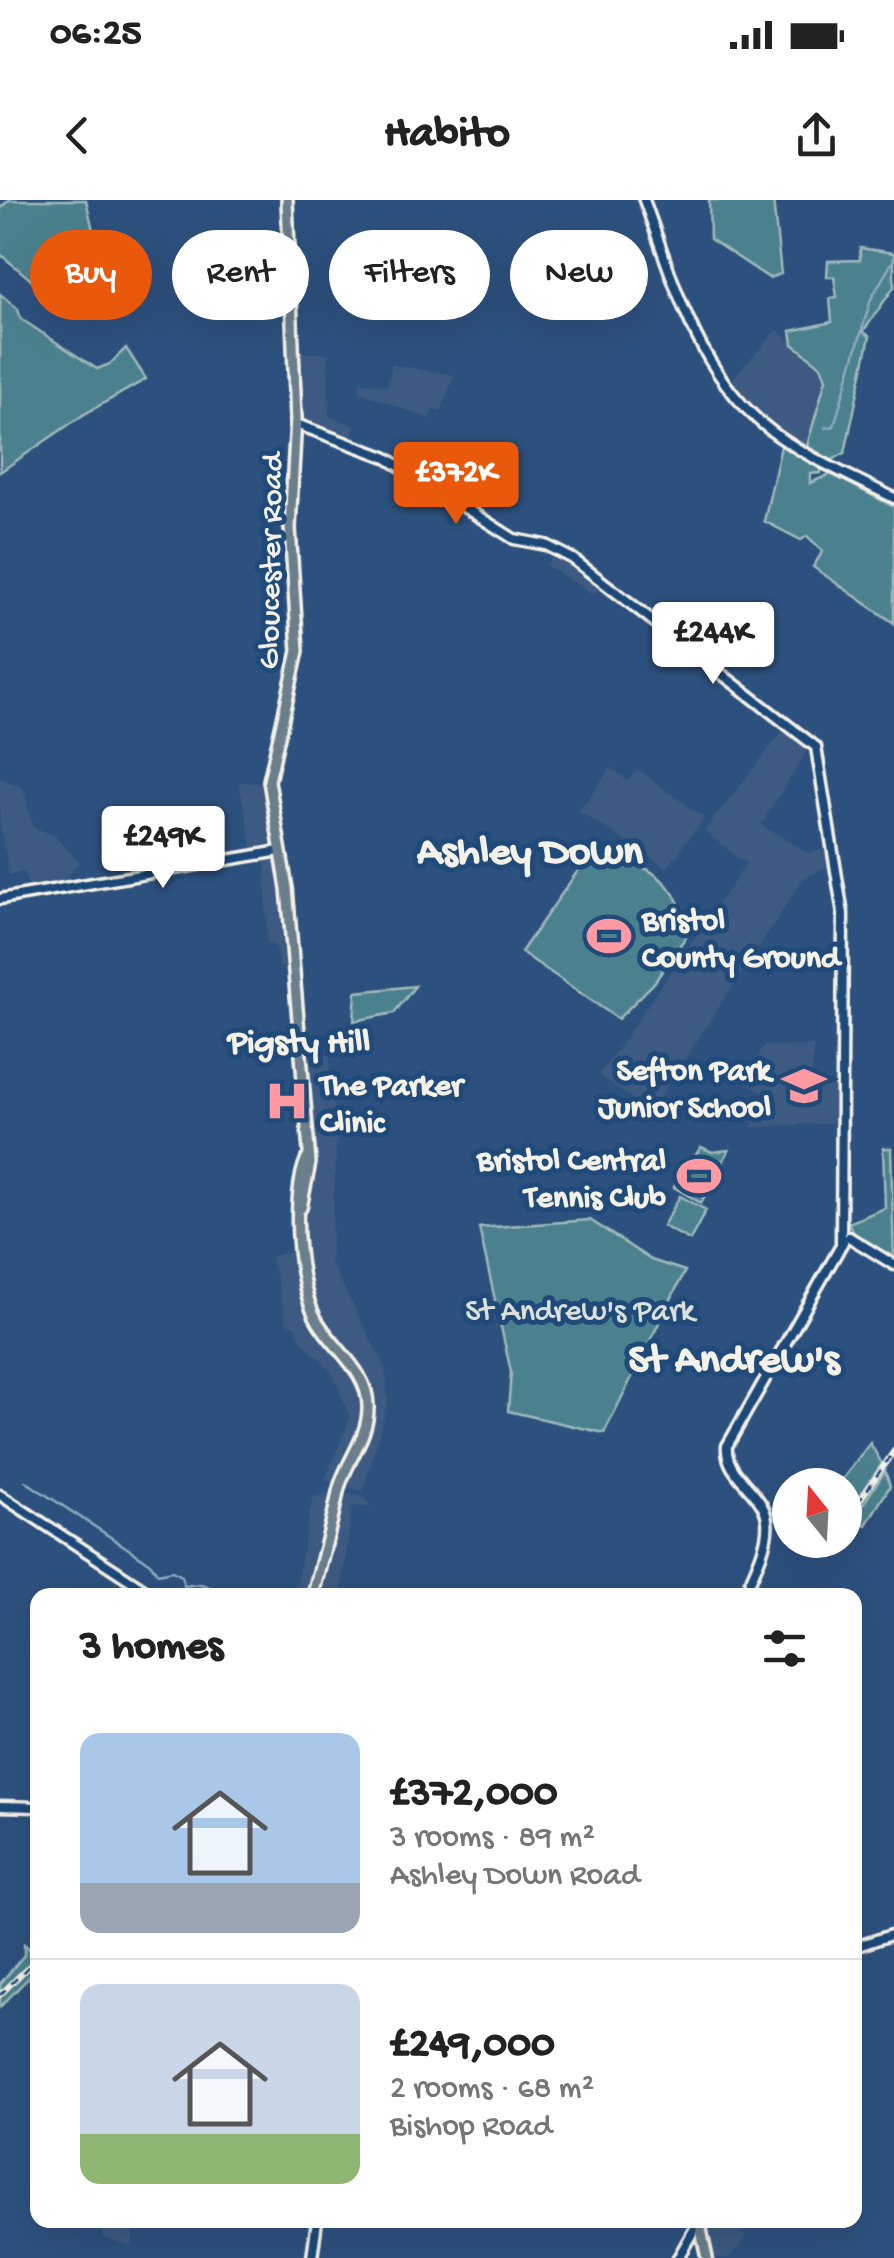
<!DOCTYPE html>
<meta charset="utf-8">
<style>
body{margin:0;font-family:"Gochi Hand",sans-serif;background:#f6f6f6;color:#222;height:100vh;display:flex;flex-direction:column;font-size:38px;white-space:nowrap}
*{box-sizing:border-box;margin:0}
p{font-size:32px;color:#767676}
.icon{flex:none;width:55px;height:55px;fill:none;stroke:currentColor;stroke-width:2;stroke-linecap:round;stroke-linejoin:round}
.map{position:relative;flex:1;overflow:hidden}
.side{position:absolute;left:30px;top:1388px;width:832px;height:640px;display:flex;flex-direction:column;background:#fff;border-radius:20px;box-shadow:0 10px 40px #0002}
.side>*{flex:none}
.top-card{position:absolute;left:30px;top:30px;width:835px;height:90px;display:flex;gap:20px}
.needle{width:65px;rotate:342deg}
.buttons{position:absolute;left:772px;top:1268px;display:grid;gap:20px}
.buttons a{display:grid;place-items:center;width:90px;height:90px;border-radius:50%;background:#fff;box-shadow:0 10px 40px #0002;font-size:50px}
.price{position:absolute;translate:-50% -85px;padding:0 22px;border-radius:10px;background:#fff;color:#222;font-size:32px;line-height:65px;filter:drop-shadow(0 2px 5px #0008)}
.price::after{content:'';position:absolute;left:50%;top:60px;width:30px;height:22px;margin-left:-15px;background:inherit;clip-path:polygon(0 0,100% 0,50% 100%)}
.price.on{background:#ea580c;color:#fff}
ul{padding:0;list-style:none}
li{display:flex;align-items:center;gap:30px;height:250px;padding:0 50px}
li+li{border-top:2px solid #e0e0e0}
li span{display:grid;place-items:center;flex:none;width:280px;height:200px;border-radius:20px;color:#555}
li>.icon{margin-inline-start:auto}
span .icon{width:120px;height:120px;fill:#fffc;stroke-width:1}
li b{font-size:42px}
h2{display:flex;justify-content:space-between;align-items:center;height:120px;padding:0 50px;font-size:42px}
.chip{padding:0 35px;border-radius:45px;background:#fff;box-shadow:0 10px 40px #0002;font-size:35px;line-height:90px}
.chip.on{background:#ea580c;color:#fff}
.status{display:flex;justify-content:space-between;align-items:center;height:70px;padding:0 50px;background:#fff;direction:ltr}
.status svg{height:28px;fill:currentColor}
header{display:flex;justify-content:space-between;align-items:center;height:130px;padding:0 50px;background:#fff;font-size:45px;font-weight:700}
.map>svg:first-child{display:block}
</style>
<div class="status"><b>06:25</b><svg viewBox="0 0 49 12"><path d="M0 12V9h3v3zM5 12V6h3v6zM10 12V3h3v9zM15 12V0h3v12zM26 1h20v11H26zM47 4h2v5h-2z"/></svg></div>
<header><svg class="icon" aria-label="back" viewBox="0 0 24 24"><path d="M15 5l-7 7 7 7"/></svg>Habito<svg class="icon" aria-label="share" viewBox="0 0 24 24"><path d="M12 15V3M7 8l5-5 5 5M5 13v7h14v-7"/></svg></header>
<div class="map">
<svg width="894" height="2058" viewBox="0 0 894 2058">
<rect width="100%" height="100%" fill="#2d517e"/>
<filter id="ink" filterUnits="userSpaceOnUse"><feTurbulence type="fractalNoise" baseFrequency=".01" numOctaves="2"/><feDisplacementMap in="SourceGraphic" scale="20" xChannelSelector="R" yChannelSelector="G"/><feConvolveMatrix kernelMatrix="1 2 1 2 8 2 1 2 1" color-interpolation-filters="sRGB"/></filter>
<g filter="url(#ink)">
<g fill="#3e5a82">
<path d="M777,130L821,166L826,180L807,246L767,220L729,182Z"/>
<path d="M302,152L328,154L329,216L356,226L351,239L304,222Z"/>
<path d="M392,165L454,175L441,212L433,209L429,219L360,192V182L387,186Z"/>
<path d="M555,352L602,384L594,395L546,365Z"/>
<path d="M785,529L808,549L761,625L808,653L826,649L829,666L804,678L650,912L599,875L746,664L704,631Z"/>
<path d="M611,568L628,581L637,569L704,618L667,668L579,611Z"/>
<path d="M0,578L23,588L33,627L54,635L79,662L61,685L30,690L24,672L9,675L0,622Z"/>
<path d="M239,582L266,584L284,693L291,766L279,767L276,746L267,743L266,670L261,651L253,650Z"/>
<path d="M764,846H813L812,885L835,887L834,923L751,927L767,895L742,880Z"/>
<path d="M329,855L337,935L330,1061L385,1167L388,1202L363,1291L348,1287L369,1227L370,1191L366,1179L318,1116L303,1045L313,976L305,857Z"/>
<path d="M292,1051L299,1091L310,1118L351,1170L363,1196L360,1230L338,1284L325,1280L350,1218L333,1174L300,1138L295,1126L287,1123L271,1057Z"/>
<path d="M331,1292L308,1395H294L313,1298Z"/>
<path d="M347,1294L365,1298L371,1307L352,1306L341,1395H319Z"/>
<path d="M99,2020H135L132,2046L103,2038Z"/>
<path d="M707,2020H740L745,2038L729,2058H711Z"/>
</g>
<g fill="#4c818e" stroke="#a0b9bb" stroke-width="2.5">
<path d="M9,0H86L99,56L85,51L78,71L91,84L90,89L65,78L37,85L0,54V8Z"/>
<path d="M709,0H773L781,74L769,78L710,39Z"/>
<path d="M860,48L894,53V87L863,132L870,136L845,253L832,260L807,246L826,179L821,166L793,144L791,131L832,122L830,98L837,97L834,77H827L828,61L860,60Z"/>
<path d="M0,94L18,109L21,119L97,169L110,164L126,148L146,179L83,215L0,272Z"/>
<path d="M781,246L821,267V273L810,274V283L831,274L894,307V423L813,367L823,351L807,336L801,340L764,321Z"/>
<path d="M589,655C605,660 623,659 638,665C669,677 684,704 687,735L654,783L618,819L521,752Z"/>
<path d="M415,786L394,813L354,821L356,792Z"/>
<path d="M701,947L712,952L729,950L701,1003L674,987Z"/>
<path d="M883,948H891L894,1061L854,1033L848,1023L885,1008Z"/>
<path d="M680,996L706,1010L690,1040L663,1026Z"/>
<path d="M590,1020L651,1060L685,1071L604,1233L508,1211L511,1172L479,1028Z"/>
<path d="M870,1243L882,1264L847,1314L854,1318L885,1271L890,1286L866,1325L845,1315V1285H838Z"/>
<path d="M24,1744L37,1756V1769L0,1807V1784L24,1755Z"/>
</g>
<g fill="none" stroke-linecap="round" stroke-linejoin="round">
<g stroke="#8fabc2" stroke-width="2.5">
<path d="M825,228L834,226L871,99L894,59"/>
<path d="M25,1281L150,1363L158,1374L172,1371L182,1376L184,1386L201,1384L216,1390V1395"/>
</g>
<g stroke="#f4f1e8" stroke-width="15">
<g id="secondary">
<path d="M644,0C676,87 699,180 778,236C814,261 855,278 894,298"/>
<path d="M296,224L385,257L514,339L546,345L573,359L816,547L843,714L841,1044"/>
<path d="M0,699L280,651"/>
<path d="M849,1037L894,1065"/>
<path d="M0,1295L153,1395"/>
<path d="M744,1395C753,1374 770,1343 767,1320C764,1292 724,1276 727,1246L843,1042"/>
<path d="M0,1606L38,1607"/>
<path d="M855,1747L894,1734"/>
<path d="M312,2058L317,2020"/>
<path d="M678,2058L699,2021"/>
</g>
</g>
<g stroke="#f4f1e8" stroke-width="16">
<g id="primary">
<path d="M287,0L296,218L290,328L298,451L269,581L287,688L310,963L301,1008"/>
<path d="M307,958C290,995 297,1088 318,1122C335,1150 368,1172 368,1206C369,1239 344,1263 338,1292C332,1325 321,1361 313,1395"/>
<path d="M699,2020L707,2058"/>
</g>
</g>
<use href="#secondary" stroke="#1f4a7a" stroke-width="8"/>
<use href="#primary" stroke="#6b7e8b" stroke-width="9"/>
<g stroke="#f4f1e8" stroke-width="6">
<g id="rail">
<path d="M849,1316L894,1251"/>
<path d="M0,1795L38,1757"/>
</g>
</g>
<use href="#rail" stroke="#1f4a7a" stroke-width="2.5" stroke-dasharray="8" stroke-linecap="butt"/>
</g>
</g>
<defs>
<g id="stadium-bare" transform="scale(3.45)"><path d="M0-5a6.5 5 0 1 0 0 10a6.5 5 0 1 0 0-10ZM-3.5-1.8h7v3.6h-7Z" fill="#ff9aa2" stroke="#1f4a7a" stroke-width="2.5" paint-order="stroke"/></g>
<g id="school-bare" transform="scale(3.45)"><path d="M0-5L7-2L0 1L-7-2ZM-4 1L0 2.5L4 1V4Q0 6-4 4Z" fill="#ff9aa2" stroke="#1f4a7a" stroke-width="2.5" paint-order="stroke"/></g>
<g id="hospital-bare" transform="scale(3.45)"><path d="M-5-5h3v3.5h4V-5h3V5h-3V1.5h-4V5h-3Z" fill="#ff9aa2" stroke="#1f4a7a" stroke-width="2.5" paint-order="stroke"/></g>
</defs>
<g fill-rule="evenodd">
<use href="#stadium-bare" x="609" y="736"/>
<use href="#school-bare" x="804" y="886"/>
<use href="#hospital-bare" x="287" y="901"/>
<use href="#stadium-bare" x="699" y="976"/>
</g>
<g text-anchor="middle" stroke-width="10" stroke-linejoin="round" paint-order="stroke">
<g font-size="32" fill="#f4f1e8" stroke="#1f4a7a">
<text transform="translate(268 361) rotate(-89)" y="11">Gloucester Road</text>
</g>
<g font-size="32" font-weight="bold" fill="#f4f1e8" stroke="#1f4a7a" text-anchor="start">
<text x="642" y="729">Bristol<tspan x="642" dy="37">County Ground</tspan></text>
<text x="771" y="879" text-anchor="end">Sefton Park<tspan x="771" dy="37">Junior School</tspan></text>
<text x="320" y="894">The Parker<tspan x="320" dy="37">Clinic</tspan></text>
<text x="666" y="969" text-anchor="end">Bristol Central<tspan x="666" dy="37">Tennis Club</tspan></text>
</g>
<g font-size="32" fill="#dbe0da" stroke="#1f4a7a">
<text x="580" y="1119">St Andrew's Park</text>
</g>
<g font-size="35" font-weight="bold" fill="#f4f1e8" stroke="#1f4a7a">
<text x="299" y="851">Pigsty Hill</text>
</g>
<g font-size="42" font-weight="bold" fill="#f4f1e8" stroke="#1f4a7a">
<text x="530" y="662">Ashley Down</text>
<text x="734" y="1170">St Andrew's</text>
</g>
</g>
</svg>
<div class="buttons">
<a><svg class="needle" viewBox="-14 -14 28 28"><path d="M0-13l5 13h-10z" fill="#e53935"/><path d="M0 13l5-13h-10z" fill="#767676"/></svg></a>
</div>
<b class="price on" style="left:456px;top:327px">£372K</b>
<b class="price" style="left:713px;top:487px">£244K</b>
<b class="price" style="left:163px;top:691px">£249K</b>
<div class="top-card">
<a class="chip on">Buy</a>
<a class="chip">Rent</a>
<a class="chip">Filters</a>
<a class="chip">New</a>
</div>
<section class="side">
<h2>3 homes<svg class="icon" aria-label="filters" viewBox="0 0 24 24"><path d="M4 7h16M4 17h16"/><circle cx="9" cy="7" r="2"/><circle cx="15" cy="17" r="2"/></svg></h2>
<ul>
<li><span style="background:linear-gradient(#a9c7e8 75%,#9aa5b1 0)"><svg class="icon" aria-label="home" viewBox="0 0 24 24"><path d="M3 11l9-7 9 7M6 9v11h12V9"/></svg></span><div><b>£372,000</b><p>3 rooms · 89 m²</p><p>Ashley Down Road</p></div></li>
<li><span style="background:linear-gradient(#c9d6e8 75%,#8fb573 0)"><svg class="icon" aria-label="home" viewBox="0 0 24 24"><path d="M3 11l9-7 9 7M6 9v11h12V9"/></svg></span><div><b>£249,000</b><p>2 rooms · 68 m²</p><p>Bishop Road</p></div></li>
</ul>
</section>
</div>
